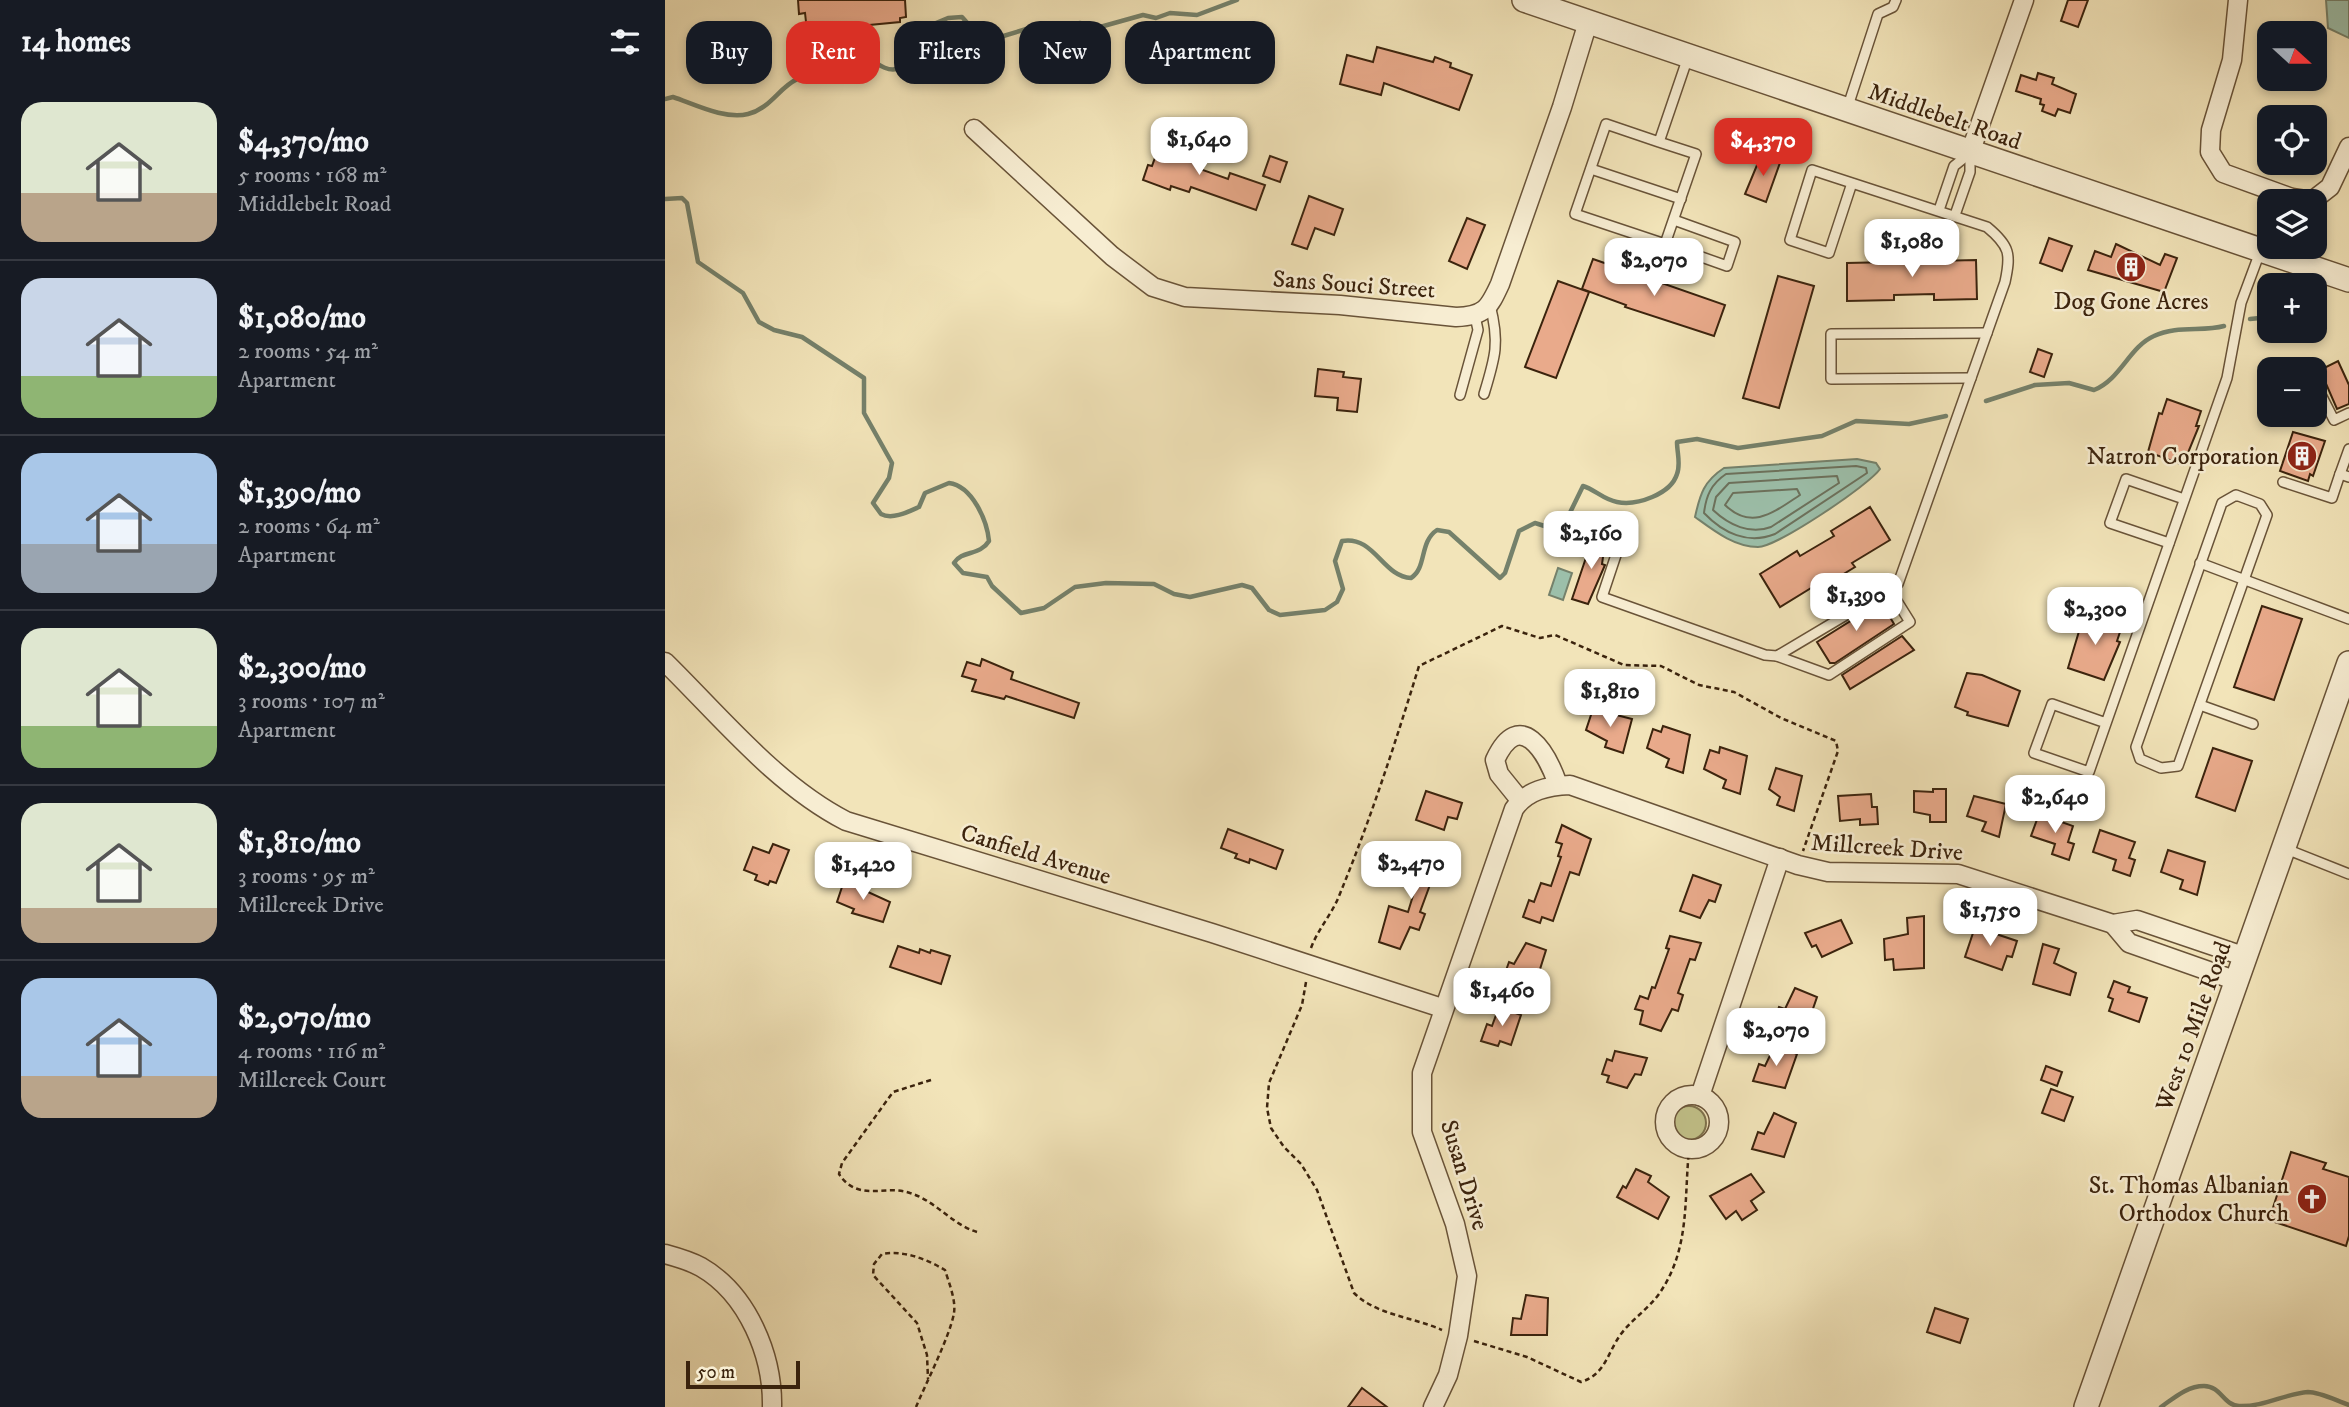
<!DOCTYPE html>
<meta charset="utf-8">
<style>
body{margin:0;font-family:"IM FELL DW Pica",serif;background:#242831;color:#f1f3f6;height:100vh;display:flex;flex-direction:column;font-size:26px;white-space:nowrap}
*{box-sizing:border-box;margin:0}
p{font-size:23px;color:#9ea1a6}
.icon{flex:none;width:38px;height:38px;fill:none;stroke:currentColor;stroke-width:2;stroke-linecap:round;stroke-linejoin:round}
.map{position:relative;flex:1;overflow:hidden}
.panel{display:flex;flex-direction:column;background:#171b24;width:665px}
.panel>*{flex:none}
.banner{position:absolute;left:21px;top:21px;width:665px;height:63px;display:flex;gap:14px}
.needle{width:46px;rotate:111deg}
.tools{position:absolute;left:1592px;top:21px;display:grid;gap:14px}
.tools a{display:grid;place-items:center;width:70px;height:70px;border-radius:14px;background:#171b24;box-shadow:0 4px 10px #0003;font-size:35px}
.scale{position:absolute;left:21px;bottom:18px;width:114px;box-sizing:border-box;padding-left:7px;border:4px solid #3b230d;border-top:0;font-size:19px;line-height:24px;white-space:nowrap;color:#3b230d;-webkit-text-stroke:5px #f7edd2;paint-order:stroke}
.price{position:absolute;translate:-50% -60px;padding:0 16px;border-radius:14px;background:#fff;color:#222;font-size:23px;line-height:46px;filter:drop-shadow(0 2px 4px #0008)}
.price::after{content:'';position:absolute;left:50%;top:42px;width:21px;height:16px;margin-left:-10px;background:inherit;clip-path:polygon(0 0,100% 0,50% 100%)}
.price.on{background:#d93025;color:#fff}
ul{padding:0;list-style:none}
li{display:flex;align-items:center;gap:21px;height:175px;padding:0 21px}
li+li{border-top:2px solid #363941}
li span{display:grid;place-items:center;flex:none;width:196px;height:140px;border-radius:21px;color:#555}
li>.icon{margin-inline-start:auto}
span .icon{width:84px;height:84px;fill:#fffc;stroke-width:1}
li b{font-size:30px}
h2{display:flex;justify-content:space-between;align-items:center;height:84px;padding:0 21px;font-size:30px}
.pill{padding:0 24px;border-radius:21px;background:#171b24;box-shadow:0 4px 10px #0003;font-size:24px;line-height:63px}
.pill.on{background:#d93025;color:#fff}
main{display:flex;flex:1;min-height:0}
.map>svg:first-child{display:block}
</style>
<main>
<section class="panel">
<h2>14 homes<svg class="icon" aria-label="filters" viewBox="0 0 24 24"><path d="M4 7h16M4 17h16"/><circle cx="9" cy="7" r="2"/><circle cx="15" cy="17" r="2"/></svg></h2>
<ul>
<li><span style="background:linear-gradient(#dfe7d0 65%,#b9a48a 0)"><svg class="icon" aria-label="home" viewBox="0 0 24 24"><path d="M3 11l9-7 9 7M6 9v11h12V9"/></svg></span><div><b>$4,370/mo</b><p>5 rooms · 168 m²</p><p>Middlebelt Road</p></div></li>
<li><span style="background:linear-gradient(#c9d6e8 70%,#8fb573 0)"><svg class="icon" aria-label="home" viewBox="0 0 24 24"><path d="M3 11l9-7 9 7M6 9v11h12V9"/></svg></span><div><b>$1,080/mo</b><p>2 rooms · 54 m²</p><p>Apartment</p></div></li>
<li><span style="background:linear-gradient(#a9c7e8 65%,#9aa5b1 0)"><svg class="icon" aria-label="home" viewBox="0 0 24 24"><path d="M3 11l9-7 9 7M6 9v11h12V9"/></svg></span><div><b>$1,390/mo</b><p>2 rooms · 64 m²</p><p>Apartment</p></div></li>
<li><span style="background:linear-gradient(#dfe7d0 70%,#8fb573 0)"><svg class="icon" aria-label="home" viewBox="0 0 24 24"><path d="M3 11l9-7 9 7M6 9v11h12V9"/></svg></span><div><b>$2,300/mo</b><p>3 rooms · 107 m²</p><p>Apartment</p></div></li>
<li><span style="background:linear-gradient(#dfe7d0 75%,#b9a48a 0)"><svg class="icon" aria-label="home" viewBox="0 0 24 24"><path d="M3 11l9-7 9 7M6 9v11h12V9"/></svg></span><div><b>$1,810/mo</b><p>3 rooms · 95 m²</p><p>Millcreek Drive</p></div></li>
<li><span style="background:linear-gradient(#a9c7e8 70%,#b9a48a 0)"><svg class="icon" aria-label="home" viewBox="0 0 24 24"><path d="M3 11l9-7 9 7M6 9v11h12V9"/></svg></span><div><b>$2,070/mo</b><p>4 rooms · 116 m²</p><p>Millcreek Court</p></div></li>
</ul>
</section>
<div class="map">
<svg width="1684" height="1407" viewBox="0 0 1684 1407">
<rect width="100%" height="100%" fill="#f2e4b9"/>
<filter id="stains"><feTurbulence type="fractalNoise" baseFrequency=".00286" numOctaves="4"/><feColorMatrix values="0 0 0 0 .2 0 0 0 0 .09 0 0 0 0 .02 0 0 0 .5 -.17"/></filter>
<radialGradient id="worn" r=".72"><stop offset=".6" stop-color="#630" stop-opacity="0"/><stop offset="1" stop-color="#630" stop-opacity=".3"/></radialGradient>
<circle fill="#c2c28a" stroke="#7e724c" stroke-width="2" cx="1024" cy="1123" r="17"/>
<g fill="#9cbfaa" stroke="#75816b" stroke-width="2">
<path d="M1661,0H1684V38L1663,28Z"/>
<path d="M1192,459L1211,463L1215,469C1204,485 1112,547 1093,547C1069,547 1048,530 1030,517C1035,494 1039,481 1059,468Z"/>
<path d="M893,568L907,573L898,600L884,595Z"/>
</g>
<g fill="none" stroke-linecap="round" stroke-linejoin="round">
<g stroke="#6c715c" stroke-width="2">
<path d="M1191,466L1201,468L1202,473L1110,534C1083,545 1058,533 1039,513C1041,496 1046,484 1061,474Z"/>
<path d="M1172,476L1174,483L1106,527C1085,535 1064,525 1048,510L1051,497L1064,483Z"/>
<path d="M1132,489L1135,495C1109,512 1087,531 1060,505L1068,493Z"/>
</g>
<g stroke="#75816b" stroke-width="4.5">
<path d="M0,99L8,97C29,104 60,120 83,114C115,106 118,68 163,76C171,70 175,60 185,56C203,48 213,73 232,69L271,23L283,18L297,17L313,35L325,40L368,27L390,29L415,23L435,27L478,15L491,18L505,13L532,15L572,0"/>
<path d="M0,199L17,198L22,203L33,262L78,293L94,322L109,330L137,337L199,378V413L227,463L224,478L208,503L216,514C227,520 243,512 254,507L260,493L284,483C307,486 322,520 324,541C315,556 297,550 289,563L298,573L322,577L327,586L356,613L379,608L410,587L441,583L489,584L509,594L525,597L577,585L587,588L604,610L615,615L660,610L672,602L678,589L670,561L677,541C709,535 718,577 746,578C762,568 754,542 772,530L784,532L835,578L840,573L854,531L870,523L889,529L899,525L918,486C929,489 939,500 952,502C972,506 1006,494 1012,474C1016,464 1012,453 1012,442L1032,439L1073,448L1157,436L1191,421L1244,424L1281,416"/>
<path d="M1585,319L1605,317"/>
<path d="M1321,401L1370,385L1404,383L1429,390C1456,379 1464,347 1489,336C1512,325 1538,332 1559,326"/>
<path d="M1496,1407C1509,1398 1522,1386 1539,1386C1556,1386 1558,1405 1574,1406C1599,1407 1619,1394 1643,1392C1655,1392 1672,1401 1684,1405"/>
</g>
</g>
<g fill="#e9aa8b" stroke="#3b230d" stroke-width="2">
<path d="M133,0H240L241,17L235,18V22L142,31L140,13L134,14Z"/>
<path d="M1403,0H1423L1413,27L1396,21Z"/>
<path d="M712,47L768,62L770,57L786,63L785,67L807,75L794,110L719,83L716,95L675,84L682,55L708,62Z"/>
<path d="M1373,73L1389,78L1387,84L1411,94L1405,113L1393,109L1390,116L1377,111L1379,105L1375,104L1376,99L1351,91L1356,75L1371,80Z"/>
<path d="M496,141L536,155L532,168L563,179L565,173L600,185L591,210L526,187L524,192L506,186L505,190L478,180L483,165L487,166Z"/>
<path d="M1097,153L1116,160L1101,202L1080,194Z"/>
<path d="M605,156L622,162L615,182L598,176Z"/>
<path d="M644,196L678,209L669,235L650,228L642,249L627,244Z"/>
<path d="M802,218L820,225L802,269L784,261Z"/>
<path d="M1384,238L1407,246L1397,271L1375,263Z"/>
<path d="M1451,244L1495,265L1500,254L1512,258L1499,292L1423,270L1430,251L1446,257Z"/>
<path d="M1269,256V261L1311,260L1312,299L1269,300V294L1229,295V300L1182,301V263L1227,262V257Z"/>
<path d="M928,259L1060,305L1049,336L960,307L961,305L917,289Z"/>
<path d="M1113,276L1149,286L1114,408L1078,398Z"/>
<path d="M893,281L924,292L891,378L860,367Z"/>
<path d="M1373,349L1387,354L1379,377L1365,372Z"/>
<path d="M1673,361L1684,385V404L1672,409L1655,370Z"/>
<path d="M653,369L679,372L678,377L696,379L692,412L672,410L673,398L650,396Z"/>
<path d="M1502,399L1536,411L1531,426H1534L1518,465L1483,452L1494,413L1497,414Z"/>
<path d="M1628,432L1660,441L1648,476L1645,474L1643,481L1615,471Z"/>
<path d="M1205,507L1225,540L1187,563L1190,567L1154,589L1151,585L1115,607L1095,574L1132,551L1135,556L1169,536L1166,531Z"/>
<path d="M928,537L943,542L938,557L937,564L940,565L923,604L907,599Z"/>
<path d="M1216,602L1229,624L1170,663H1165L1152,642Z"/>
<path d="M1597,606L1637,619L1609,700L1569,687Z"/>
<path d="M1423,614L1457,626L1452,641L1455,642L1439,680L1403,668L1415,628L1417,629Z"/>
<path d="M1237,636L1249,650L1185,689L1177,675Z"/>
<path d="M317,659L348,672L346,679L414,703L409,718L341,696L339,699L307,691L311,680L297,676L302,662L315,666Z"/>
<path d="M1302,673L1317,675L1355,691L1343,726L1302,715L1303,712L1290,707Z"/>
<path d="M928,709L967,719L958,753L940,747L942,741L921,730Z"/>
<path d="M998,726L1025,735L1018,773L1001,767L1004,759L982,748L988,729L996,732Z"/>
<path d="M1055,747L1082,756L1075,794L1058,788L1061,780L1039,769L1045,750L1054,753Z"/>
<path d="M1548,748L1587,761L1570,811L1531,797Z"/>
<path d="M1111,768L1137,776L1129,811L1112,805L1115,797L1104,789Z"/>
<path d="M1268,789H1281V822H1265V815L1249,812V791L1268,792Z"/>
<path d="M761,791L797,803L792,819L783,817L779,830L751,820Z"/>
<path d="M1206,794L1207,807H1212L1213,824L1195,825V819L1175,821L1173,796Z"/>
<path d="M1309,796L1341,804L1334,837L1317,831L1321,822L1302,816Z"/>
<path d="M1374,814L1408,826L1403,842L1409,844L1404,860L1387,854L1390,844L1366,836Z"/>
<path d="M897,825L926,839L914,875L905,872L888,921L877,917L875,923L858,917L864,900L869,902L876,883L886,886L896,857L893,856L897,844L891,842Z"/>
<path d="M563,829L618,850L611,869L585,859L584,863L570,858L572,854L556,848Z"/>
<path d="M1435,830L1470,842L1464,858L1470,860L1465,876L1448,870L1451,860L1428,852Z"/>
<path d="M108,844L124,850L111,883L105,881L103,885L90,880L92,875L79,870L88,847L104,853Z"/>
<path d="M1503,850L1540,862L1532,895L1515,889L1518,880L1496,872Z"/>
<path d="M763,853L779,859L773,875L769,874L755,912L760,914L754,930L745,927L735,949L714,942L724,906L743,912L750,889L738,884L749,854L761,858Z"/>
<path d="M1028,875L1056,885L1050,902L1044,900L1035,918L1015,911Z"/>
<path d="M179,881L225,902L218,922L187,913L189,909L172,902Z"/>
<path d="M1259,916V968L1229,970L1228,959L1220,960L1219,939L1243,934L1242,918Z"/>
<path d="M1176,920L1187,943L1157,957L1151,945L1147,947L1140,933Z"/>
<path d="M1310,927L1352,941L1347,957L1342,956L1337,970L1300,957Z"/>
<path d="M1005,936L1036,943L1030,960L1025,959L1013,993L1018,995L1013,1011L1007,1009L996,1031L975,1024L978,1011L970,1009L975,996L983,999L987,987L990,988L1004,949L1001,948Z"/>
<path d="M861,943L881,950L870,985L838,979L844,962L849,964Z"/>
<path d="M1378,944L1394,949L1389,963L1411,973L1405,995L1368,984Z"/>
<path d="M233,946L254,953L255,949L265,953L266,950L285,956L276,984L225,967Z"/>
<path d="M1449,981L1465,987L1463,992L1482,998L1474,1022L1444,1011L1448,999L1443,997Z"/>
<path d="M1130,988L1152,997L1140,1032L1108,1024L1114,1007L1120,1009Z"/>
<path d="M834,1007L856,1015L846,1045L835,1041L833,1046L816,1041L822,1024L827,1026Z"/>
<path d="M1110,1045L1132,1054L1120,1088L1088,1081L1094,1064L1100,1066Z"/>
<path d="M950,1051L982,1058L976,1075L970,1074L962,1088L942,1082L944,1076L937,1074L942,1059L947,1061Z"/>
<path d="M1381,1066L1397,1072L1392,1086L1376,1080Z"/>
<path d="M1386,1089L1408,1097L1399,1121L1377,1113Z"/>
<path d="M1109,1113L1131,1123L1119,1157L1087,1149L1093,1132L1099,1134Z"/>
<path d="M1626,1152L1661,1163L1658,1169L1684,1177V1236L1681,1246L1604,1220Z"/>
<path d="M971,1169L986,1176L983,1182L1004,1197L993,1219L952,1197L958,1186L961,1188Z"/>
<path d="M1086,1174L1099,1192L1086,1201L1092,1210L1077,1220L1071,1211L1061,1219L1045,1196Z"/>
<path d="M861,1295L883,1298L882,1335H846L848,1318L856,1319Z"/>
<path d="M1270,1308L1303,1319L1295,1343L1262,1332Z"/>
<path d="M697,1388L722,1407H683Z"/>
</g>
<g fill="none" stroke-linecap="round" stroke-linejoin="round">
<g stroke="#695338" stroke-width="12">
<g id="service">
<path d="M1182,109L1213,14L1228,7L1231,0"/>
<path d="M994,142L1031,154L1000,244L910,214L941,124L994,142L1023,57"/>
<path d="M926,169L1016,199"/>
<path d="M1274,210L1289,166L1304,154"/>
<path d="M1290,215L1305,172V153"/>
<path d="M1000,244L1062,266L1070,242L1009,220"/>
<path d="M1306,378L1166,379V334L1322,333"/>
<path d="M1650,383L1669,420L1684,413"/>
<path d="M819,394C830,358 835,343 825,305"/>
<path d="M795,395L813,330L810,316"/>
<path d="M1675,474L1684,449"/>
<path d="M1618,482L1667,498L1675,474L1684,477"/>
<path d="M1571,495L1595,504L1602,515L1513,766L1496,768L1475,759L1471,747L1557,503Z"/>
<path d="M955,543L937,597L1100,655L1112,656L1233,584L1340,282C1346,254 1345,246 1322,227L1147,170L1125,240L1164,253L1187,183"/>
<path d="M1504,543L1445,523L1461,479L1519,499"/>
<path d="M1535,563L1684,619"/>
<path d="M1112,656L1164,675L1245,622L1225,590"/>
<path d="M1535,705L1588,724"/>
<path d="M1441,723L1387,704L1369,753L1424,772L1562,378L1576,303L1595,252"/>
<path d="M1621,849L1684,874"/>
</g>
</g>
<g stroke="#695338" stroke-width="21">
<g id="minor">
<path d="M1573,0L1567,60L1546,130L1545,152L1558,173L1627,198L1647,201"/>
<path d="M309,129L447,256L488,287L520,297L675,305L791,317C820,316 824,308 835,284L897,107L923,22"/>
<path d="M1305,153L1359,0"/>
<path d="M1647,201L1665,187L1684,147"/>
<path d="M0,662C56,717 111,785 181,821L547,933L777,1008"/>
<path d="M855,800L834,774L830,760C855,706 882,753 893,785"/>
<path d="M1448,924L1464,943L1572,981"/>
<circle cx="1027" cy="1122" r="27"/>
<path d="M1035,1096L1115,858"/>
<path d="M0,1254C11,1257 25,1261 36,1267C83,1294 108,1356 107,1407"/>
<path d="M768,1407L783,1375L793,1336L802,1276L790,1224L757,1132V1073L849,809C862,790 883,786 905,785L1133,865L1163,872L1293,874L1448,924L1472,920L1581,957"/>
</g>
</g>
<g stroke="#695338" stroke-width="26">
<g id="tertiary">
<path d="M859,0L1684,280"/>
<path d="M1421,1407L1684,663"/>
</g>
</g>
<g stroke="#3b230d" stroke-width="2.5" stroke-dasharray="5 3.5" stroke-linecap="butt">
<path d="M646,948C653,929 667,914 674,896C705,821 730,744 754,666L837,626L875,638L890,635L959,665L996,666L1034,685L1069,692L1116,718L1171,741L1173,751L1138,851"/>
<path d="M641,982L637,1005L604,1083L602,1108L606,1128L619,1147L636,1164L652,1190L689,1293C711,1315 748,1317 777,1330"/>
<path d="M266,1080L228,1092L177,1163L174,1174C193,1203 221,1184 245,1193C271,1201 286,1224 312,1232"/>
<path d="M809,1341L862,1357L916,1382C941,1374 942,1353 956,1334C968,1318 985,1308 996,1291C1025,1247 1019,1199 1024,1150"/>
<path d="M251,1407C261,1383 285,1336 289,1313C291,1300 284,1283 280,1270C261,1259 239,1250 217,1254L209,1264L208,1275L252,1323L262,1355L263,1379"/>
</g>
<use href="#service" stroke="#f7edd2" stroke-width="9"/>
<use href="#minor" stroke="#f7edd2" stroke-width="18"/>
<use href="#tertiary" stroke="#f7edd2" stroke-width="23"/>
</g>
<defs>
<g id="building-disc" transform="scale(1.575)"><circle r="9.5" fill="#8f2418" stroke="#f7edd2"/><path d="M-4-6H4V6H1V3H-1V6H-4ZM-2.5-4.3h1.7v1.8h-1.7ZM.8-4.3h1.7v1.8H.8ZM-2.5-1h1.7V.8h-1.7ZM.8-1h1.7V.8H.8Z" fill="#fff"/></g>
<g id="church-disc" transform="scale(1.575)"><circle r="9.5" fill="#8f2418" stroke="#f7edd2"/><path d="M-1.2-6h2.4v3.5h3.3v2.4h-3.3V6h-2.4V-.1h-3.3v-2.4h3.3Z" fill="#fff"/></g>
</defs>
<g fill-rule="evenodd">
<use href="#building-disc" x="1466" y="267"/>
<use href="#building-disc" x="1637" y="456"/>
<use href="#church-disc" x="1647" y="1199"/>
</g>
<g text-anchor="middle" stroke-width="5" stroke-linejoin="round" paint-order="stroke">
<g font-size="24" fill="#3b230d" stroke="#f7edd2">
<text transform="translate(1280 116) rotate(19)" y="8">Middlebelt Road</text>
<text transform="translate(689 284) rotate(4)" y="8">Sans Souci Street</text>
<text transform="translate(1222 847) rotate(4)" y="8">Millcreek Drive</text>
<text transform="translate(371 854) rotate(17)" y="8">Canfield Avenue</text>
<text transform="translate(1528 1026) rotate(-70)" y="8">West 10 Mile Road</text>
<text transform="translate(800 1175) rotate(73)" y="8">Susan Drive</text>
</g>
<g font-size="24" fill="#3b230d" stroke="#f7edd2" text-anchor="end">
<text x="1466" y="309" text-anchor="middle">Dog Gone Acres</text>
<text x="1614" y="464">Natron Corporation</text>
<text x="1624" y="1193">St. Thomas Albanian<tspan x="1624" dy="28">Orthodox Church</tspan></text>
</g>
</g>
<rect width="100%" height="100%" filter="url(#stains)"/>
<rect width="100%" height="100%" fill="url(#worn)"/>
</svg>
<div class="tools">
<a><svg class="needle" viewBox="-14 -14 28 28"><path d="M0-13l5 13h-10z" fill="#e53935"/><path d="M0 13l5-13h-10z" fill="#9ea1a6"/></svg></a>
<a><svg class="icon" aria-label="locate" viewBox="0 0 24 24"><circle cx="12" cy="12" r="6"/><path d="M12 2v4M12 18v4M2 12h4M18 12h4"/></svg></a>
<a><svg class="icon" aria-label="layers" viewBox="0 0 24 24"><path d="M12 4l9 5-9 5-9-5zM3 14l9 5 9-5"/></svg></a>
<a>+</a>
<a>−</a>
</div>
<div class="scale">50 m</div>
<b class="price" style="left:534px;top:177px">$1,640</b>
<b class="price on" style="left:1098px;top:178px">$4,370</b>
<b class="price" style="left:1247px;top:279px">$1,080</b>
<b class="price" style="left:989px;top:298px">$2,070</b>
<b class="price" style="left:926px;top:571px">$2,160</b>
<b class="price" style="left:1191px;top:633px">$1,390</b>
<b class="price" style="left:1430px;top:647px">$2,300</b>
<b class="price" style="left:945px;top:729px">$1,810</b>
<b class="price" style="left:1390px;top:835px">$2,640</b>
<b class="price" style="left:746px;top:901px">$2,470</b>
<b class="price" style="left:198px;top:902px">$1,420</b>
<b class="price" style="left:1325px;top:948px">$1,750</b>
<b class="price" style="left:837px;top:1028px">$1,460</b>
<b class="price" style="left:1111px;top:1068px">$2,070</b>
<div class="banner">
<a class="pill">Buy</a>
<a class="pill on">Rent</a>
<a class="pill">Filters</a>
<a class="pill">New</a>
<a class="pill">Apartment</a>
</div>
</div>
</main>
